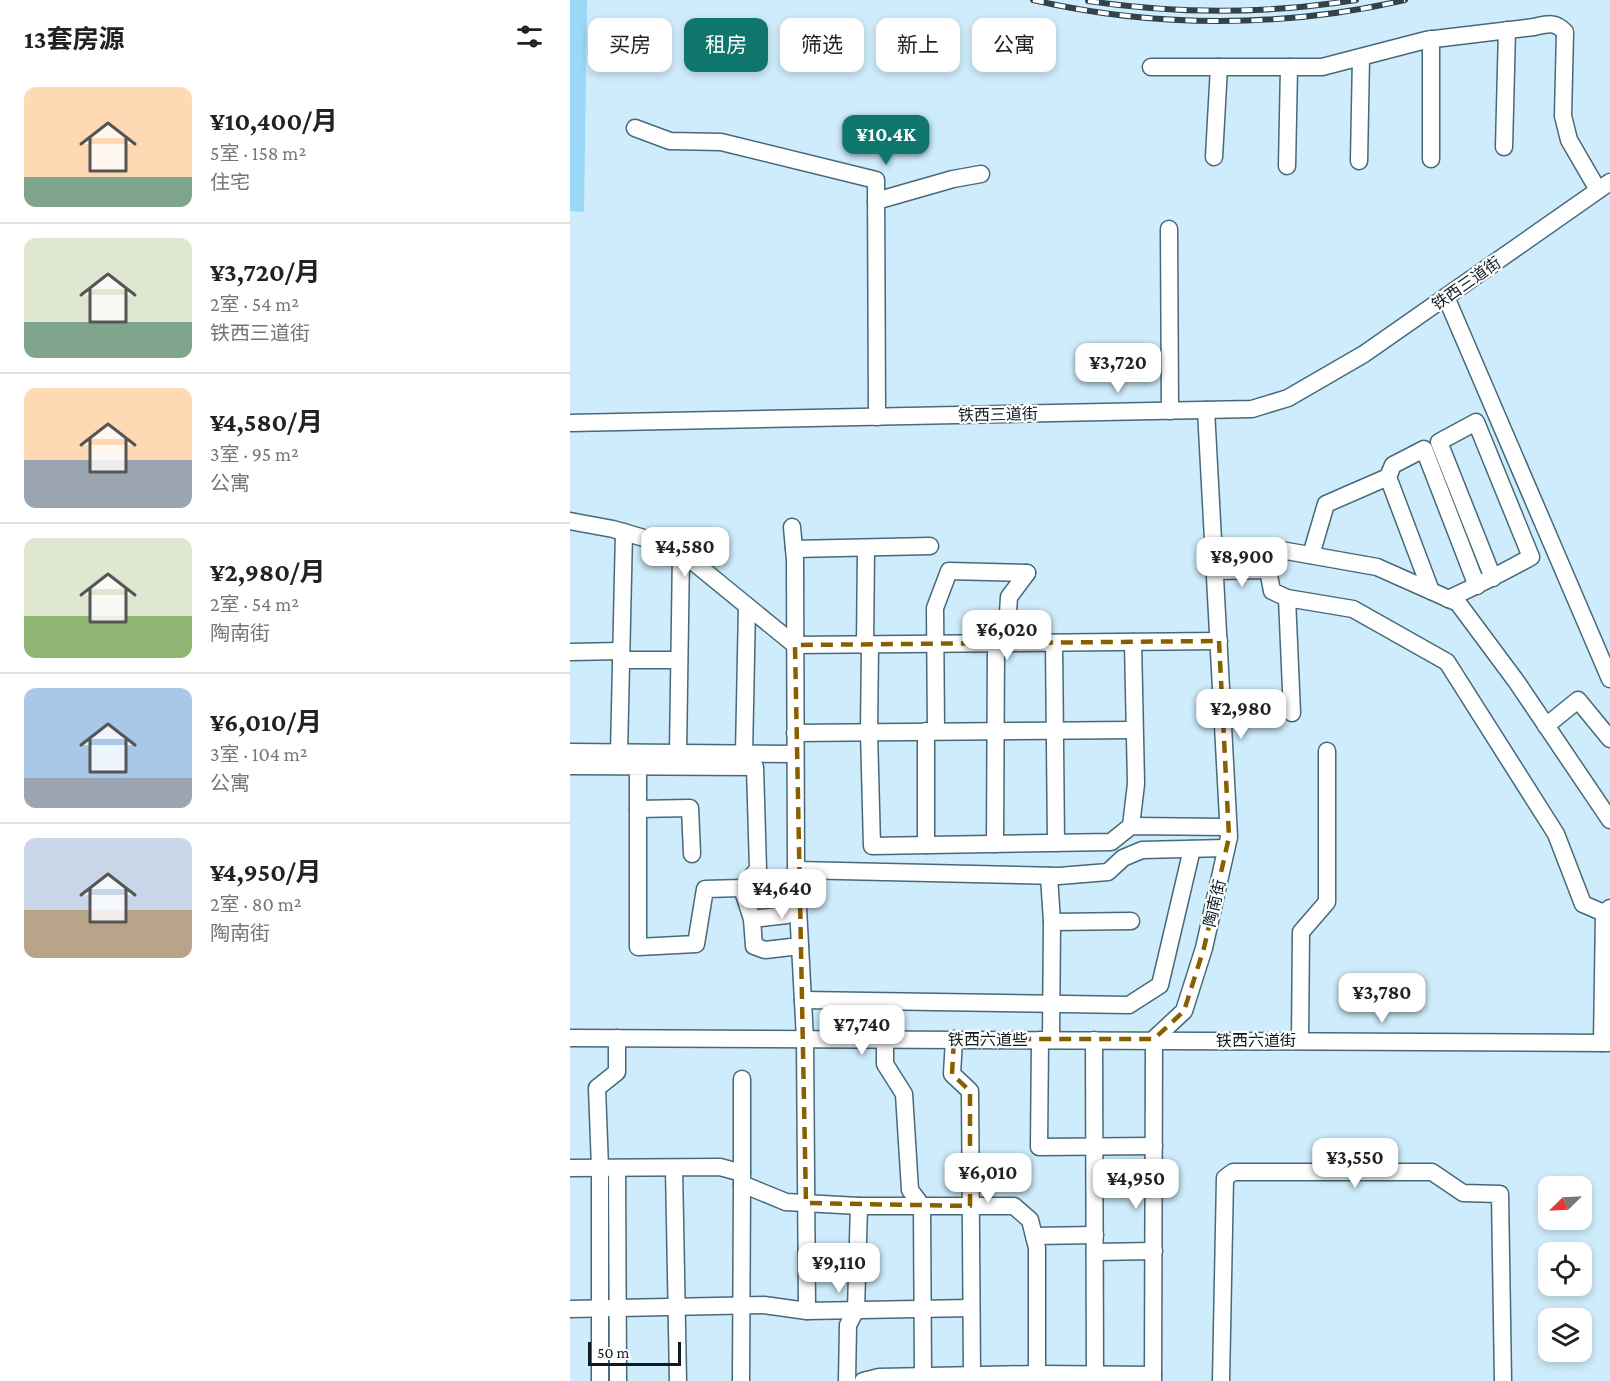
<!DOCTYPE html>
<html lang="zh">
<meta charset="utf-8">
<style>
body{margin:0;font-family:"Crimson Pro","Noto Sans SC",serif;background:#f2f2f2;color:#222;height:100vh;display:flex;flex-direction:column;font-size:22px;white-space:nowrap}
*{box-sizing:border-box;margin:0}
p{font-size:20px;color:#767676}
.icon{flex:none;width:33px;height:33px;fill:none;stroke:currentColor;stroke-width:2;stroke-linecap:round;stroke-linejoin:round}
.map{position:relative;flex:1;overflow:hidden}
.drawer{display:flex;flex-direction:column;background:#fff;width:570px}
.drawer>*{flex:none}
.top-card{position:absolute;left:18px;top:18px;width:570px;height:54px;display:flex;gap:12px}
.needle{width:39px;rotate:246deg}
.fabs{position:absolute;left:968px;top:1176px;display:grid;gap:12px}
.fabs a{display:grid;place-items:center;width:54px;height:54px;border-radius:12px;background:#fff;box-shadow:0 3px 9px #0003;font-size:30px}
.scale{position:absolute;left:18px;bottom:15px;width:93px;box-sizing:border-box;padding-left:6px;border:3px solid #0e1c22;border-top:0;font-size:16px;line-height:21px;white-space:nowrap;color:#0e1c22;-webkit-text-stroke:4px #fff;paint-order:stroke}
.price{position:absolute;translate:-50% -51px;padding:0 14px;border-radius:12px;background:#fff;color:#222;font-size:20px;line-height:39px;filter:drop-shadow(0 2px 3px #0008)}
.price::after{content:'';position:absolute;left:50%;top:36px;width:18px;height:14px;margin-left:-9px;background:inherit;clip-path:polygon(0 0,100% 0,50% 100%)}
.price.selected{background:#0f766e;color:#fff}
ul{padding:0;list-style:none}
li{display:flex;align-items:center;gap:18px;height:150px;padding:0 24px}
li+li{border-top:2px solid #e0e0e0}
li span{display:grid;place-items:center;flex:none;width:168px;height:120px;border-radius:12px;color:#555}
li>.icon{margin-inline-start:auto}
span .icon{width:72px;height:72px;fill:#fffc;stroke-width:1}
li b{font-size:26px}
h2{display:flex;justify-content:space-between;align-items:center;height:72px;padding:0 24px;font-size:26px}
.tag{padding:0 21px;border-radius:12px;background:#fff;box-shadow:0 3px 9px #0003;font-size:21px;line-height:54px}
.tag.selected{background:#0f766e;color:#fff}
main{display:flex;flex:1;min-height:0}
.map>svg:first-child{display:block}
</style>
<main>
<section class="drawer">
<h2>13套房源<svg class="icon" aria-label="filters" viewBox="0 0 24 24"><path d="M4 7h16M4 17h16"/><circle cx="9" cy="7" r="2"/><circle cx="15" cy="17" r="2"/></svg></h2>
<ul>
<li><span style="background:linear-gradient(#ffd9b3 75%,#7fa58c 0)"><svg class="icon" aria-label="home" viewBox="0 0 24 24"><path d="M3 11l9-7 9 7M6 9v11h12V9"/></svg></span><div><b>¥10,400/月</b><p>5室 · 158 m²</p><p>住宅</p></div></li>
<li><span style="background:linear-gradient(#dfe7d0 70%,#7fa58c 0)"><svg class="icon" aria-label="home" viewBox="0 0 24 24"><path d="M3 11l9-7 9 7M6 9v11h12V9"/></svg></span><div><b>¥3,720/月</b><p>2室 · 54 m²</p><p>铁西三道街</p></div></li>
<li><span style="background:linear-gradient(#ffd9b3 60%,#9aa5b1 0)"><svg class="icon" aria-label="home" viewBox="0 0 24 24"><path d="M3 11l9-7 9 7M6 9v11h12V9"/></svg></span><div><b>¥4,580/月</b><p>3室 · 95 m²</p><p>公寓</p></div></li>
<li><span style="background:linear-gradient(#dfe7d0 65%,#8fb573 0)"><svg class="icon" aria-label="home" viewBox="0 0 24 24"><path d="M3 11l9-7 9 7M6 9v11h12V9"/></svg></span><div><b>¥2,980/月</b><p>2室 · 54 m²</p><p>陶南街</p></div></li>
<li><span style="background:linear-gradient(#a9c7e8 75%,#9aa5b1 0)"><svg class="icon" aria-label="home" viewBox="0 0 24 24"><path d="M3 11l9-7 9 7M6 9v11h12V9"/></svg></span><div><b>¥6,010/月</b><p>3室 · 104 m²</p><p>公寓</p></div></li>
<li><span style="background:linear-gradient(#c9d6e8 60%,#b9a48a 0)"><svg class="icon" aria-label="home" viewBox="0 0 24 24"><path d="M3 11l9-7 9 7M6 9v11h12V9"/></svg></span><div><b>¥4,950/月</b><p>2室 · 80 m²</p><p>陶南街</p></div></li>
</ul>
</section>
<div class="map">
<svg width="1040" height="1381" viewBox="0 0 1040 1381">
<rect width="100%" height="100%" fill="#ceecfb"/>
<path fill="#9bd8f6" d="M0,0H17L14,212L0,211Z"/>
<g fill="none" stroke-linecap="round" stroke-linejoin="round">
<g stroke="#476979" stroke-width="19">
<g id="minor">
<path d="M861,39V159"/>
<path d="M581,67H752L856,40L964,27C977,24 985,21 995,32L993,116L999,140L1028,190"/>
<path d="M65,128L100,141L151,142L306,180L307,417"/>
<path d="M934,147L937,30"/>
<path d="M644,157L649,67"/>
<path d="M789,161L791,57"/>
<path d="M717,166L719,67"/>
<path d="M306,201L383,179L411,174"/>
<path d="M599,229L600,411"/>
<path d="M876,297L1040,679"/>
<path d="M0,423L682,409L718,398L794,354L1040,182"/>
<path d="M818,477L861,591"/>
<path d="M0,521L43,529L105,547L225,645L649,641"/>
<path d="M222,527L225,560L226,870L235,1039L237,1311"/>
<path d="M224,549L360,546"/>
<path d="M741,555L756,504L818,477L823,465L854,449L907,586"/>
<path d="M645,571L698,570"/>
<path d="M717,598L722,713"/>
<path d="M878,599C906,586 934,572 961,557L906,422L869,442L923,578"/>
<path d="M484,643L486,843"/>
<path d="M436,644L439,597L457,573"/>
<path d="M295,646L296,548"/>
<path d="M300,646L299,732L302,846L541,842L561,826L658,827"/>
<path d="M0,652L51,651"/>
<path d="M51,660H109"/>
<path d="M976,726L1008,700L1040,739"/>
<path d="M366,731L365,608L379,571L457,573"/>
<path d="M225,733L563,730"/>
<path d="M0,752L225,754"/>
<path d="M49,753L54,532"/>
<path d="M108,753L111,553"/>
<path d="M174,754L177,606"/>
<path d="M0,766L185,767L188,869L172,888L135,889L126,944L68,947V766"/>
<path d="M68,809L120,808L122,854"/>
<path d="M1040,820L946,681L888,603L807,567L711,550L698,570L702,591L717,598L783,609L877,662L986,834L1013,904L1034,913L1040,908"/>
<path d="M561,826L566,784L563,642"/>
<path d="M425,844L426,644"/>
<path d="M356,845V731"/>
<path d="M226,870L489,876L538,872L553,858L572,850L656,848"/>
<path d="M479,876L482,922L561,921"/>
<path d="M172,888L182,919L184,946L195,950L230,946"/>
<path d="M182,919L217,915"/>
<path d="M233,1000L559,1005L590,985L622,849"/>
<path d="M0,1038L1040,1043"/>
<path d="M315,1039V1064L334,1094L340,1190L352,1206L353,1376"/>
<path d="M384,1039L382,1074L400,1091L402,1375"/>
<path d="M470,1040L469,1147L584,1146"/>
<path d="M481,1040L482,922"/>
<path d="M524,1040L525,1381"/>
<path d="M730,1040L731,932L757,902V751"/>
<path d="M1032,1043L1034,913"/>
<path d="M0,1168L150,1167L172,1173V1184L216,1202L289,1206H444L460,1220L467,1248V1374"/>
<path d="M47,1168L48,1381"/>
<path d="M104,1168L108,1381"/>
<path d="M172,1173V1079"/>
<path d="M464,1236L525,1235"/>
<path d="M525,1252L584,1251"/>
<path d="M0,1309L194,1305L237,1311L401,1308"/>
<path d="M30,1381V1168L27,1088L47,1072V1038"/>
<path d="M171,1381L172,1184"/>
<path d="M277,1381L278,1325L286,1310L289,1206"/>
<path d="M293,1381L309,1377L467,1374L583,1375"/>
<path d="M583,1381L584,1039L614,1011L634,948L659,837L636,410"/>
<path d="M651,1381L655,1178L663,1172H862L893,1193L930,1194L933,1381"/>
</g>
</g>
<use href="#minor" stroke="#fff" stroke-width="16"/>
<g stroke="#31424a" stroke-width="6">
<g id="rail">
<path d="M463,0C584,28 714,28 835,0"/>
<path d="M518,1C606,14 697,14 786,0"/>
</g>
</g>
<use href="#rail" stroke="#fff" stroke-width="4" stroke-dasharray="11" stroke-linecap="butt"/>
</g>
<path fill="none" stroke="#896000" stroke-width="4.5" stroke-dasharray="12 8" stroke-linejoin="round" d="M649,641L659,837L634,948L614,1011L584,1039H384L382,1074L400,1091V1206L236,1203L225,645Z"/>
<g text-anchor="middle" stroke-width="4.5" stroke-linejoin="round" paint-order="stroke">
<g font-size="16" fill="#0e1c22" stroke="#fff">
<text transform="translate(896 283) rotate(-35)" y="6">铁西三道街</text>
<text transform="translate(428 414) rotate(-1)" y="6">铁西三道街</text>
<text transform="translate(644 903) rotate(-77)" y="6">陶南街</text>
<text x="418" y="1045">铁西六道些</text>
<text x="686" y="1046">铁西六道街</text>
</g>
</g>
</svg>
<div class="fabs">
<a><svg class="needle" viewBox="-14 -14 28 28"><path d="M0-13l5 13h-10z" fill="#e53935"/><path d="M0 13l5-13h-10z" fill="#767676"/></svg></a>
<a><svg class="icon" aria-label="locate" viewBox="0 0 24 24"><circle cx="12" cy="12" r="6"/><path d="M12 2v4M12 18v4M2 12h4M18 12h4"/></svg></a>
<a><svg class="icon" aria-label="layers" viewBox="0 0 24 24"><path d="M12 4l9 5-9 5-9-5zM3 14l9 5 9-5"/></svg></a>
</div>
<div class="scale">50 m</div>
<b class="price selected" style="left:316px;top:166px">¥10.4K</b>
<b class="price" style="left:548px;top:394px">¥3,720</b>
<b class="price" style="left:115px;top:578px">¥4,580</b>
<b class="price" style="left:672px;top:588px">¥8,900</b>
<b class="price" style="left:437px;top:661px">¥6,020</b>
<b class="price" style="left:671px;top:740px">¥2,980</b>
<b class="price" style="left:212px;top:920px">¥4,640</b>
<b class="price" style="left:812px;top:1024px">¥3,780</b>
<b class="price" style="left:292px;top:1056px">¥7,740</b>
<b class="price" style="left:785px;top:1189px">¥3,550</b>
<b class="price" style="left:418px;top:1204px">¥6,010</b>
<b class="price" style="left:566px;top:1210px">¥4,950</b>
<b class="price" style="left:269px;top:1294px">¥9,110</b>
<div class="top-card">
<a class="tag">买房</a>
<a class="tag selected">租房</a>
<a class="tag">筛选</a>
<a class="tag">新上</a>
<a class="tag">公寓</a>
</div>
</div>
</main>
